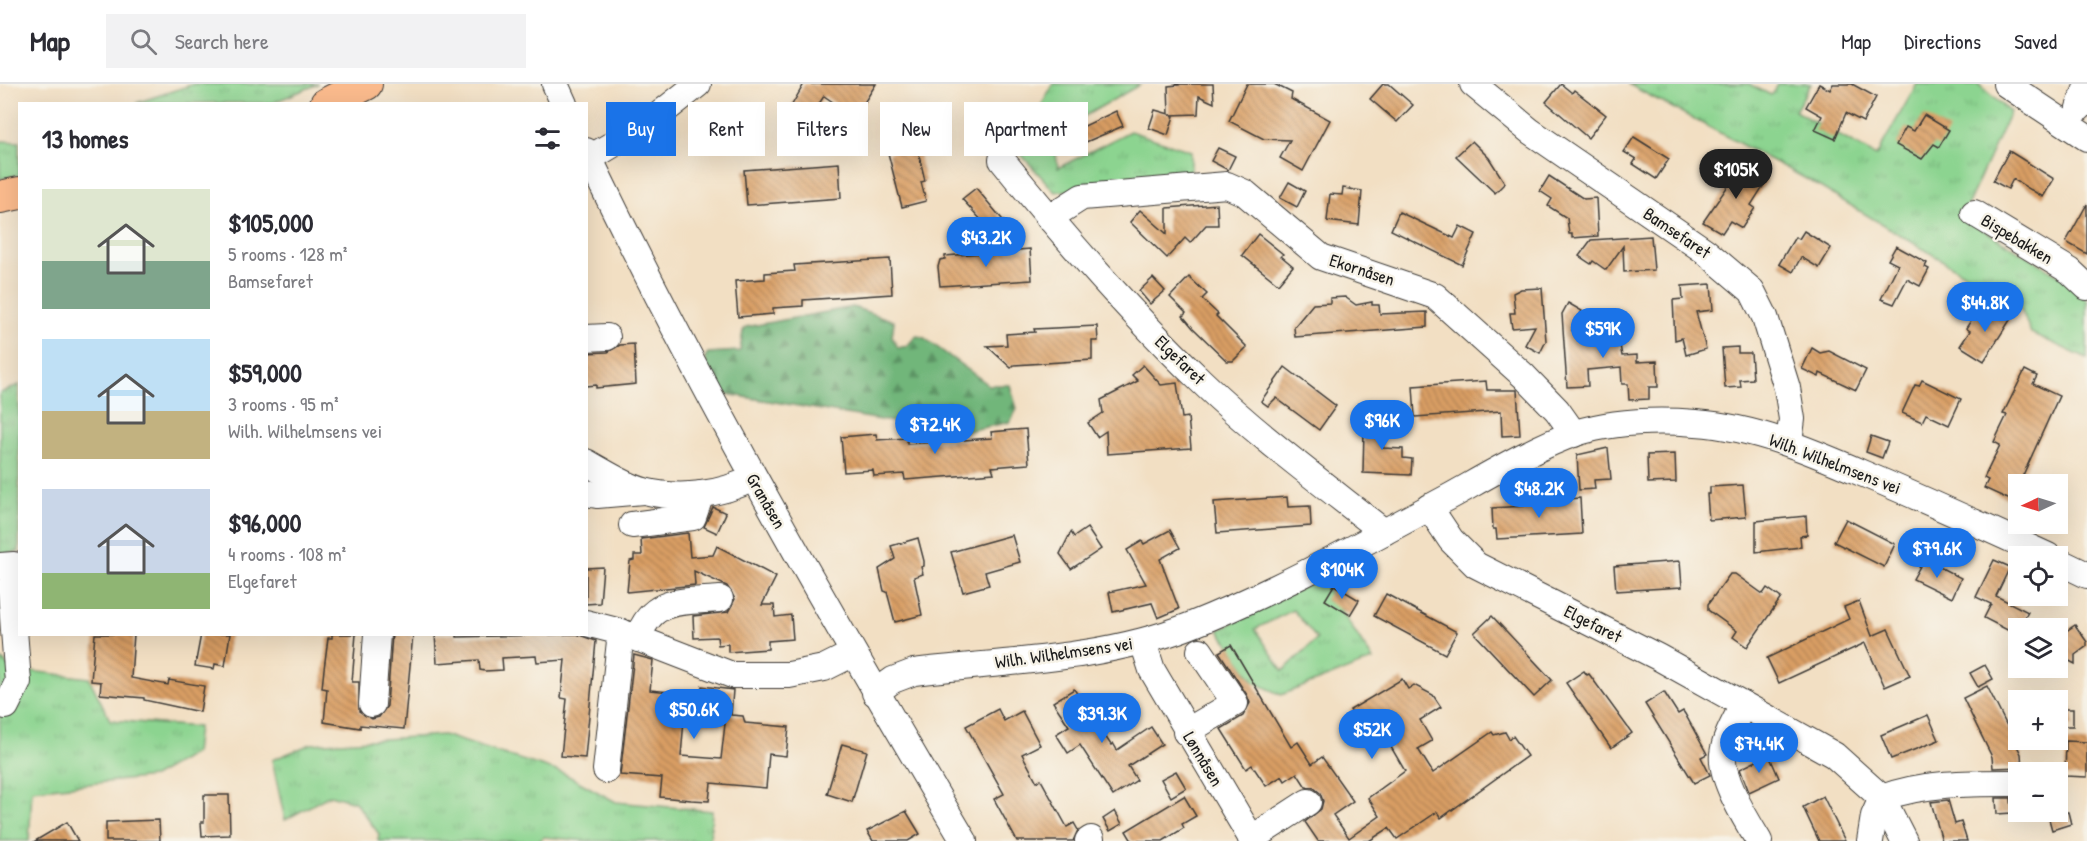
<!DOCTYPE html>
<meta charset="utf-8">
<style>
body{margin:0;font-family:"Patrick Hand",sans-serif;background:#f2f2f3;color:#2b2b33;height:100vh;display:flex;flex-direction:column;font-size:22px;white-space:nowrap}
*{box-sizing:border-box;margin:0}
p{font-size:20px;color:#7c7c81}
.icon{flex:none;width:33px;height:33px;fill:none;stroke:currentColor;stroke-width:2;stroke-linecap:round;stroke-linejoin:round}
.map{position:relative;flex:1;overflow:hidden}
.details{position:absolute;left:18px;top:18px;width:570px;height:534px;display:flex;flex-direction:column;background:#fff;border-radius:0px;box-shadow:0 6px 24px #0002}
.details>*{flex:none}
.guide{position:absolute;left:606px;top:18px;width:570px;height:54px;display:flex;gap:12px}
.needle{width:39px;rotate:266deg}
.fabs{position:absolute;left:2008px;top:390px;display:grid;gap:12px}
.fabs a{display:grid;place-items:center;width:60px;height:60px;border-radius:0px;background:#fff;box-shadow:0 6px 24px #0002;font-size:30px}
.price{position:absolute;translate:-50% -51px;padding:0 14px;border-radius:21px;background:#1a73e8;color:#fff;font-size:20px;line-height:39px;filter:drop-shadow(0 2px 3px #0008)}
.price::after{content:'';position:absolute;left:50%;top:36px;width:18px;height:14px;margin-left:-9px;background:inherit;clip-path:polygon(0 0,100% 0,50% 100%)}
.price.on{background:#222;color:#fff}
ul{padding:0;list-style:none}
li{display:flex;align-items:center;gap:18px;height:150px;padding:0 24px}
li span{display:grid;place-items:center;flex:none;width:168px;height:120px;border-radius:0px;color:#555}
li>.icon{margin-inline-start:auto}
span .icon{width:72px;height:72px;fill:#fffc;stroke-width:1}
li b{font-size:26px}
h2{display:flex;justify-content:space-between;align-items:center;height:72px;padding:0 24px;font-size:26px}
.pill{padding:0 21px;border-radius:0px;background:#fff;box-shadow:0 6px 24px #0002;font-size:21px;line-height:54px}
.pill.on{background:#1a73e8;color:#fff}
header{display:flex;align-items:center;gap:36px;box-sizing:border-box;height:84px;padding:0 30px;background:#fff;border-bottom:2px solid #e1e1e2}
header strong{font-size:28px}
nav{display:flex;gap:33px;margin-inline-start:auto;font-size:21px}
.search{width:420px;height:54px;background:#f2f2f3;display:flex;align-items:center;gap:15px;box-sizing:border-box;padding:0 21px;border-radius:0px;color:#7c7c81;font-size:22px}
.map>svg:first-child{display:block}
</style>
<header>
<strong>Map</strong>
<div class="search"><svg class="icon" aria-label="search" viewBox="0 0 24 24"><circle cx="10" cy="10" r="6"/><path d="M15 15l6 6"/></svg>Search here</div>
<nav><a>Map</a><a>Directions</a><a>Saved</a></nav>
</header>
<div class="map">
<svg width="2087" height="757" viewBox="0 0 2087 757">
<defs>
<pattern id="grass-tufts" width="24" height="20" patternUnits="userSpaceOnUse" patternTransform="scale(1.5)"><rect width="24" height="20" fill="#8cd490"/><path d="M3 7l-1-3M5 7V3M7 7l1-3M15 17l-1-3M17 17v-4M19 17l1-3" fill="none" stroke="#78b57c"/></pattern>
<pattern id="forest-firs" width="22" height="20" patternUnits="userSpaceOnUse" patternTransform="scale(1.5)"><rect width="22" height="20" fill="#71b67a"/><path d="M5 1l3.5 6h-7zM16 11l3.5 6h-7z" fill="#5c9363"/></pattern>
<pattern id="building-back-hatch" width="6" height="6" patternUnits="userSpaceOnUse" patternTransform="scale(1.5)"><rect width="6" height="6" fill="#d99e64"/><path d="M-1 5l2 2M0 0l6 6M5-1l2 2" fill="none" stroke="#af8052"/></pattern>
</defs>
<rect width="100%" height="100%" fill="#f7f3e8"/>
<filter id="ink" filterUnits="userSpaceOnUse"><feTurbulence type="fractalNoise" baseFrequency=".0167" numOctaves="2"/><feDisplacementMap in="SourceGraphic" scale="12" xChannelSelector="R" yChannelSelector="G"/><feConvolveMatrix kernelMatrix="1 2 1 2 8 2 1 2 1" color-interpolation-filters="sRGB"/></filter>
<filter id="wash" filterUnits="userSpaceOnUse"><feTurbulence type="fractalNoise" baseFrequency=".008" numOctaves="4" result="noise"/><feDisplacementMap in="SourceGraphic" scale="24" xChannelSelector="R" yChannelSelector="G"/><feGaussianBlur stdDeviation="1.35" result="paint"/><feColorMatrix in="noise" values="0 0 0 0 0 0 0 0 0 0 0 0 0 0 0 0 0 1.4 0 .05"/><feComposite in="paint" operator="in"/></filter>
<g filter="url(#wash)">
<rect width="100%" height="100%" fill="#f2dfc3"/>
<g fill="url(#grass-tufts)" stroke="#547856" stroke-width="1.5" fill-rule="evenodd">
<path d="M194,0H318L272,19H136Z"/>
<path d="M1053,0H1141L1053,50L1058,84L1130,47L1191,67V93L1055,108L1017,66Z"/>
<path d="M1628,0H1749L1771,11L1778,0H1811L1795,27L1876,72L1917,0H1978L2010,28L1962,133L2077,202L2087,217V275L2031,249L2020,223L1810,97Z"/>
<path d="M0,57L19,58V91L0,95Z"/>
<path d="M19,301V468L0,470V309Z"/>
<path d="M1320,494L1373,576L1281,611L1254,598L1219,546ZM1293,526L1317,555L1283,587L1255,545Z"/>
<path d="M3,576L21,598L30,587L89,594L110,636L198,643L195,669L153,693L32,706L29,757H0V578Z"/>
<path d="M443,651L563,689L616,718L712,727L710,757H587L544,753L539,757H378L379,750L355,718L330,711L285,736L272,676L311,660Z"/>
</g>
<path fill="url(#forest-firs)" stroke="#46694b" stroke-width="1.5" d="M853,223L894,237L892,253L898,264L907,262L916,252L923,253L989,301H1010L1017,325L1010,338L958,349L721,309L707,286L705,273L708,269L740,267L743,247L746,243Z"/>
<g id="blocks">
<g fill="url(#building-back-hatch)" fill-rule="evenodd">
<path d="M804,0H876L855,33L824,12L810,34L789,26Z"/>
<path d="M1176,0H1213L1214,19L1199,12L1198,30L1170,31L1174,32L1168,51L1149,44L1155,26L1169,30L1168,2L1178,1Z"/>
<path d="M1247,0H1274L1292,9L1291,15L1330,36L1303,87L1280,74L1290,56L1264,55L1229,37Z"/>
<path d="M1383,0H1389L1413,21L1397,38L1370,15Z"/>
<path d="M1561,0L1572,9L1574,6L1606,31L1588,54L1546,18Z"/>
<path d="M1819,0L1830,6L1833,0H1852L1876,13L1863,38L1846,29L1835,55L1815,46L1822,32L1806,23Z"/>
<path d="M1116,27L1123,42L1086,58L1080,44Z"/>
<path d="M1924,31L1949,46L1939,63L1934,60L1922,75L1896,61L1906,43L1914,47Z"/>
<path d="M1634,53L1669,75L1656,95L1633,80L1636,75L1624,68Z"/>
<path d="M1472,57L1489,74L1505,99L1495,109L1456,72Z"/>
<path d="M917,62L925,97L921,98L926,117L902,123L888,69Z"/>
<path d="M1218,64L1235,72L1228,86L1211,77Z"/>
<path d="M2009,67L2054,95L2043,113L2013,95L2008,105L1993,97Z"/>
<path d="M839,79L841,114L747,121L744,86Z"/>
<path d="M1743,80L1767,96L1751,121L1755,124L1742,144L1730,137L1722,149L1703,138Z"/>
<path d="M1549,92L1584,115L1596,114L1598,152L1572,154V150H1569L1567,134L1548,122L1552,115L1540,107Z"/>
<path d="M1289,98L1305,107L1297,123L1280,114Z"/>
<path d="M976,104L1007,141L995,151L962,115Z"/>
<path d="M1343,104L1362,107L1359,141L1327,137L1330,110L1342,111Z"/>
<path d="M1217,120L1218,141H1206L1190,159L1185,154L1167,174L1130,138L1140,126L1167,150V124Z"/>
<path d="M2087,120V170L2066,158Z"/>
<path d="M1399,128L1454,154L1460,142L1476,150L1462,181L1391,146Z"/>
<path d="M1804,147L1831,164L1819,184L1801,173L1793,188L1779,180L1795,153L1799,155Z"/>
<path d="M1258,150L1283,170L1281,172L1293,182L1278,200L1242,171Z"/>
<path d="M1651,152L1654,186L1624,188L1623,162L1606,186L1593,177L1591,180L1579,172L1591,156Z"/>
<path d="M1896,162L1927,179L1925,183L1929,185L1920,202L1907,195L1894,220L1881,215L1898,181L1888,176Z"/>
<path d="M1030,165L1032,196L940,202L938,183L940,176L945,175V172Z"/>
<path d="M890,175L892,210L803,216V222L773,224V230L738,233L735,197L765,195V189L795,187L794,181Z"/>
<path d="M1189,193L1207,210L1202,215L1218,230L1216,232L1247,263L1233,277H1227L1193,244L1183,232L1186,229L1170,213Z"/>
<path d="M1153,194L1165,207L1150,220L1139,207Z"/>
<path d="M1711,200L1713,226L1696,228L1706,265L1686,271L1682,254L1675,256L1673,216L1683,215L1682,202Z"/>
<path d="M1542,204L1546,257L1540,269L1525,261L1535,242L1512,244L1510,229H1515L1513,209L1521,205Z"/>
<path d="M1345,213L1356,221L1372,218V221H1379L1380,230L1427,228V243L1295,253L1294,243L1313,220L1330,219V214Z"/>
<path d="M1568,219L1582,227L1572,246L1599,245V257L1619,256L1622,272L1637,271V278L1657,277L1658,303H1649V315L1629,316L1628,300H1622L1621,283L1587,286L1588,302L1567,303L1562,230Z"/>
<path d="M1987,221L2010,236L1984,277L1960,262L1970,247L1966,244L1974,232L1978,234Z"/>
<path d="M1097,242L1098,257H1092V276L1014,281L1011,284L987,262L1007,261L1006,250L1035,248L1034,245Z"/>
<path d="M634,260L636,300L596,304V301L586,302V269L608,268L620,261Z"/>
<path d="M1738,263V269H1751L1753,295L1740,296L1741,303L1725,304L1722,264Z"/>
<path d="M1812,264L1820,269L1829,267L1866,286L1856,306L1820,289L1819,293L1802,285Z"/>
<path d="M1143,281L1161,301L1177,299L1182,334L1188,333L1191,364L1107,370L1106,347L1097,353L1088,339L1103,329L1101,316L1138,297L1132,291Z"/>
<path d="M1285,283L1336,322L1319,346L1276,314L1268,322L1261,317Z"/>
<path d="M2025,286L2037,292L2033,300L2059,312L2019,400V420L1984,404L1988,396L1984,394L2000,361L1994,358L2007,331L2003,330Z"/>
<path d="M1922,296L1961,315L1949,341L1926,330L1922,338L1902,329L1915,301L1919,302Z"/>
<path d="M1486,297L1487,306H1517L1520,351L1502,352L1501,327L1415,333L1413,302Z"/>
<path d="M1371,327L1386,337L1383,341V364L1403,365V374L1412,375L1411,391L1363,389L1364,344L1361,342Z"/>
<path d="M1026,345L1029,380L992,383L994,389L905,396L904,390L874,392L873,386L844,388L841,353L876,350L877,356L907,354V360L992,354L991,348Z"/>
<path d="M1871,352L1888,358L1882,374L1866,368Z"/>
<path d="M1608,364L1611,395L1594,396L1595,405L1579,406L1577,371Z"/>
<path d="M1675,370L1676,398L1648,399L1647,371Z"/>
<path d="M1743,401L1746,433L1709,436L1707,410H1710V403Z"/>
<path d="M1287,413L1288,423L1310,422L1311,442L1217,449L1214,418Z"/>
<path d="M1580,414L1582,450L1497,455L1496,445H1493L1492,424L1524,422V418Z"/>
<path d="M713,423L726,429L717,449L704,443Z"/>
<path d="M1806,432L1807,451L1800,452L1801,463L1756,468V437Z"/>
<path d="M1846,435L1895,460L1884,483L1834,458Z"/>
<path d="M1087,444L1101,465L1071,485L1060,470L1071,448L1074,453Z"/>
<path d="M1170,446L1180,464L1160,475L1179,525L1158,534L1152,519L1113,528L1109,508L1146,500L1127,466L1142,457L1144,460Z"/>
<path d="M688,449L690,473L713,471L717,462L776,493L762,521H774L775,533L791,531L793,555L768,557V565L728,568V560L718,561L717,553L694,554L693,532L728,528L735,515L727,502L694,487L695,501L627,508L630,477L634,476V471H642L641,455Z"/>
<path d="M1012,451L1020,478L985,488L989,501L963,508L951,468Z"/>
<path d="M918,454L924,477V482L921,483L923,490L914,493L922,531L895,538L887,508L884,507L879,485L895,475L891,462Z"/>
<path d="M1924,475L1961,494L1952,514L1913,495Z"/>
<path d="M1994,476L2010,483L1996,512L2028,528L2019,544V552L1984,534L1991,520L1976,513Z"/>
<path d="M1680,477L1682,503L1616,507L1614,482Z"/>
<path d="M603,483L600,519L586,520V484Z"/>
<path d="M1730,490H1735L1763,510L1767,504L1781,514L1747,563L1733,553L1737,547L1708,526V520Z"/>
<path d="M1334,501L1359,516L1350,531L1325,516Z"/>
<path d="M1386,510L1457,548L1445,570L1374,532Z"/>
<path d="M1859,517L1872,552L1888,545L1910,592L1885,603L1865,559L1779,599L1767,574L1849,535L1844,523Z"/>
<path d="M1492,532L1552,596L1534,613L1474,549Z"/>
<path d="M2075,541L2087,558V562L2075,571V580L2058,571V553Z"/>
<path d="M95,550H134L131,594L168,601L169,596L204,602L200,628L144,616V614L100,610L101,598L91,597Z"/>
<path d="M201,550H230L225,582L215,580L214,585L195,582Z"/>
<path d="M332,550H356L352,598H359V627L372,635L379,633L387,622L392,550H413L404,645L360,641V644L324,638L327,605L322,604L324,585L328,554H332Z"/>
<path d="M435,550H457V553L577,550L596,557L585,674L561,672L567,615L561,614L565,576L537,578L536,572L502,574L503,586L485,587L480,586L479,576L437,579Z"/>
<path d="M1231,561L1291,663L1298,658L1312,680L1322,673L1353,717L1333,731L1349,754L1380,732L1368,714L1405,687L1384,651L1379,654L1375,647L1366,652L1350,626L1402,595L1408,605L1414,601L1433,611L1441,623L1420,636L1432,657L1418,665L1433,689L1492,648L1494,651L1505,648L1509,655L1513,652L1527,672L1441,734L1437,728L1397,755L1389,744L1369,757H1318L1305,738L1321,725L1323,717L1320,709L1314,704L1306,703L1297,689L1285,697L1282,692L1266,702L1252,681L1246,685L1221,645L1243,632L1250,619L1247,611L1219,568Z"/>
<path d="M634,571L653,576L650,606L701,611L702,602L733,606L731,631L743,632L745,639L789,643L786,672L769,670L766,704L711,699L709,717L691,716L660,713L662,694L620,691ZM684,636L725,640L721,675L681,672Z"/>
<path d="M1985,581L1993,595L1978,603L1970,589Z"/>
<path d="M1584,587L1587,591L1589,590L1632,649L1611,664L1566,599Z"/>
<path d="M1987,602L2021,670L2022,683L1993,684L1992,673L1963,614Z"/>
<path d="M1074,605L1111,661L1113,659L1117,666L1151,643L1162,660L1128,682L1137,696L1113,712L1080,661L1068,669L1056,650L1069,642L1053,618Z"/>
<path d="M1664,608L1678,630L1683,627L1685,630L1707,670L1701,673L1710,691L1694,699L1645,620Z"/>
<path d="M998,625L1004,637L1022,627L1040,661L1022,670L1037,698L1041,696L1067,743L1074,739L1078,746L1073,757H1017L994,715L1004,710L966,642Z"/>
<rect x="2058" y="625" width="15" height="17"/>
<path d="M1928,631L1939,656L1891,675L1881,651Z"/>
<path d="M2066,657L2087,658V693L2065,692Z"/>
<path d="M842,660L867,667L852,718L827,710Z"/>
<path d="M1769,671L1779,694L1749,708L1740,685Z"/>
<path d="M1176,687L1186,704L1171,713L1161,695Z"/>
<path d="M204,711H229L230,751L202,752L201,738H204Z"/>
<path d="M1184,712L1196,732L1182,740L1184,744L1163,757H1132L1126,747Z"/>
<path d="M1823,712L1845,757H1819L1803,723Z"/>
<path d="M1996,714H2011L2012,729L1997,730Z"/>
<path d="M1948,716L1955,740L1961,738L1967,757H1942L1931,718Z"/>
<path d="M906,727L920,750L908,757H873L867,747Z"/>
<path d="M1115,727L1122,740L1110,747L1103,735Z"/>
<path d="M2047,728H2068L2071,740L2052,746Z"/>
<path d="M159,736L160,757H106V738Z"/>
<path d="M67,738L78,757H35Z"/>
</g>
</g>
</g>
<g filter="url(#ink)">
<use href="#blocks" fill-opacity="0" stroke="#3c3935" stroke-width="1.5"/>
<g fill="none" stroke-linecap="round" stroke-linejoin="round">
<g stroke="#3c3935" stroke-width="28">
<g id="minor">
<path d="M555,0L564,20"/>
<path d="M1473,0L1530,47L1705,167L1752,207L1765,233L1787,304L1792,335L1789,359"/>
<path d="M2006,0L2087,54"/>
<path d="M2079,24L2087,3"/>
<path d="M586,67C699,304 830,531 964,757"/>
<path d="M590,74L650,38L698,0"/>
<path d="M1002,76C1064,153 1129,228 1201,297C1258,352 1322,399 1384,448"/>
<path d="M1974,129L2070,187L2087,203"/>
<path d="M1049,134L1082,113L1227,101L1245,109L1321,173L1435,212L1524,292L1557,326L1574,350"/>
<path d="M586,254L607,253"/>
<path d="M586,378C604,388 625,402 644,407C680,416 721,411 753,394"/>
<path d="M586,409L597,411L643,407"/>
<path d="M1429,423L1451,456L1476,481L1658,573L1834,671L1882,714L1904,757"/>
<path d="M632,441L693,433L701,410"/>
<path d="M2058,477L2087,491"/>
<path d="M0,482L14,481L11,507L18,598L6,622"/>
<path d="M586,539L621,548L732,591H789L824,584L852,570"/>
<path d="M638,555C651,513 682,518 720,515"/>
<path d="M1143,558L1152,586L1253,757"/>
<path d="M875,609L893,596L914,588C1005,577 1102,576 1189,542C1280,506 1365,458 1451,412C1487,392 1537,362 1576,349C1614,337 1657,336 1696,339C1755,343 1811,367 1864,390C1926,416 1987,444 2048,472"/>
<path d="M372,620L377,550"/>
<path d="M1743,621C1736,636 1725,653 1723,670C1720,694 1746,736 1759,757"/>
<path d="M1186,648L1235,619L1200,567"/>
<path d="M606,686L621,548"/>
<path d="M1251,755L1308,718"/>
<path d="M1088,757L1091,755"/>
<path d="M1870,757L1874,732L1882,714C1925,698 1974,699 2019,699"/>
</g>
</g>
<g stroke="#3c3935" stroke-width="34">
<g id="major">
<path d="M326,20L366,0"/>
<path d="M0,113L20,109"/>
</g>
</g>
<use href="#minor" stroke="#fff" stroke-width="26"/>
<use href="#major" stroke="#fbbb8d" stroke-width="32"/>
</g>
</g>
<g text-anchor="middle" stroke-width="5" stroke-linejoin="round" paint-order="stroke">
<g font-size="18" fill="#1c1c1c" stroke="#f7f3e8">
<text transform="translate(1677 149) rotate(34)" y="6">Bamsefaret</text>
<text transform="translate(2017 155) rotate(31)" y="6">Bispebakken</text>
<text transform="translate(1362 186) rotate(18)" y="6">Ekornåsen</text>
<text transform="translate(1180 276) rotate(44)" y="6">Elgefaret</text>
<text transform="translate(1835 380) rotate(21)" y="6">Wilh. Wilhelmsens vei</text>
<text transform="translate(766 417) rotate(60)" y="6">Granåsen</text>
<text transform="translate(1593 540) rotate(27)" y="6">Elgefaret</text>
<text transform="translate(1064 569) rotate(-8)" y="6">Wilh. Wilhelmsens vei</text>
<text transform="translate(1203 675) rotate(59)" y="6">Lønnåsen</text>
</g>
</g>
</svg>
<div class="fabs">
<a><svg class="needle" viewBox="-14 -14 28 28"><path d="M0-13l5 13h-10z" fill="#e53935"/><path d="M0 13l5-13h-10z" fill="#7c7c81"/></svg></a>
<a><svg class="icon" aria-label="locate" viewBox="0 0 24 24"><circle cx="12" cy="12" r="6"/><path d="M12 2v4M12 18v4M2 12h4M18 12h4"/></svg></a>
<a><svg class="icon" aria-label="layers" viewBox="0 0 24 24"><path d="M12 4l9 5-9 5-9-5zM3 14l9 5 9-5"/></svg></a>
<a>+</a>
<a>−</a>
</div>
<b class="price on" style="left:1736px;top:116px">$105K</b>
<b class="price" style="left:986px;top:184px">$43.2K</b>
<b class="price" style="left:1985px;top:249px">$44.8K</b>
<b class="price" style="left:1603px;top:275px">$59K</b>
<b class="price" style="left:1382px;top:367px">$96K</b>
<b class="price" style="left:935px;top:371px">$72.4K</b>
<b class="price" style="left:1539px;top:435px">$48.2K</b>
<b class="price" style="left:1937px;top:495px">$79.6K</b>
<b class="price" style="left:1342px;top:516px">$104K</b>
<b class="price" style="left:694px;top:656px">$50.6K</b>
<b class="price" style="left:1102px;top:660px">$39.3K</b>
<b class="price" style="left:1372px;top:676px">$52K</b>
<b class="price" style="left:1759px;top:690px">$74.4K</b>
<div class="guide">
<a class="pill on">Buy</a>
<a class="pill">Rent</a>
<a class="pill">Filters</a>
<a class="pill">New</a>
<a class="pill">Apartment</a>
</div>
<section class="details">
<h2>13 homes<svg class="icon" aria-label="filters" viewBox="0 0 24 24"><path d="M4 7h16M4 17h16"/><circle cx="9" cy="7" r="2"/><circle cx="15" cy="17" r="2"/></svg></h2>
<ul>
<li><span style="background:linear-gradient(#dfe7d0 60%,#7fa58c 0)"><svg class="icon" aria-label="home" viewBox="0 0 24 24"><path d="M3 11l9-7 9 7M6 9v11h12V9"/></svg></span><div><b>$105,000</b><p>5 rooms · 128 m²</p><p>Bamsefaret</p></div></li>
<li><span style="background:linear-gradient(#bfe0f5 60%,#c2b280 0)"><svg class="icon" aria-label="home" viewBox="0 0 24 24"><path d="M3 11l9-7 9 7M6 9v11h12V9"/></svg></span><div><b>$59,000</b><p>3 rooms · 95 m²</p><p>Wilh. Wilhelmsens vei</p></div></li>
<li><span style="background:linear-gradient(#c9d6e8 70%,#8fb573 0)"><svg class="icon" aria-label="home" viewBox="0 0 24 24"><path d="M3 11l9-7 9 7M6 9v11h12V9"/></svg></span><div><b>$96,000</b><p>4 rooms · 108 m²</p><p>Elgefaret</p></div></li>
</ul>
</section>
</div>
